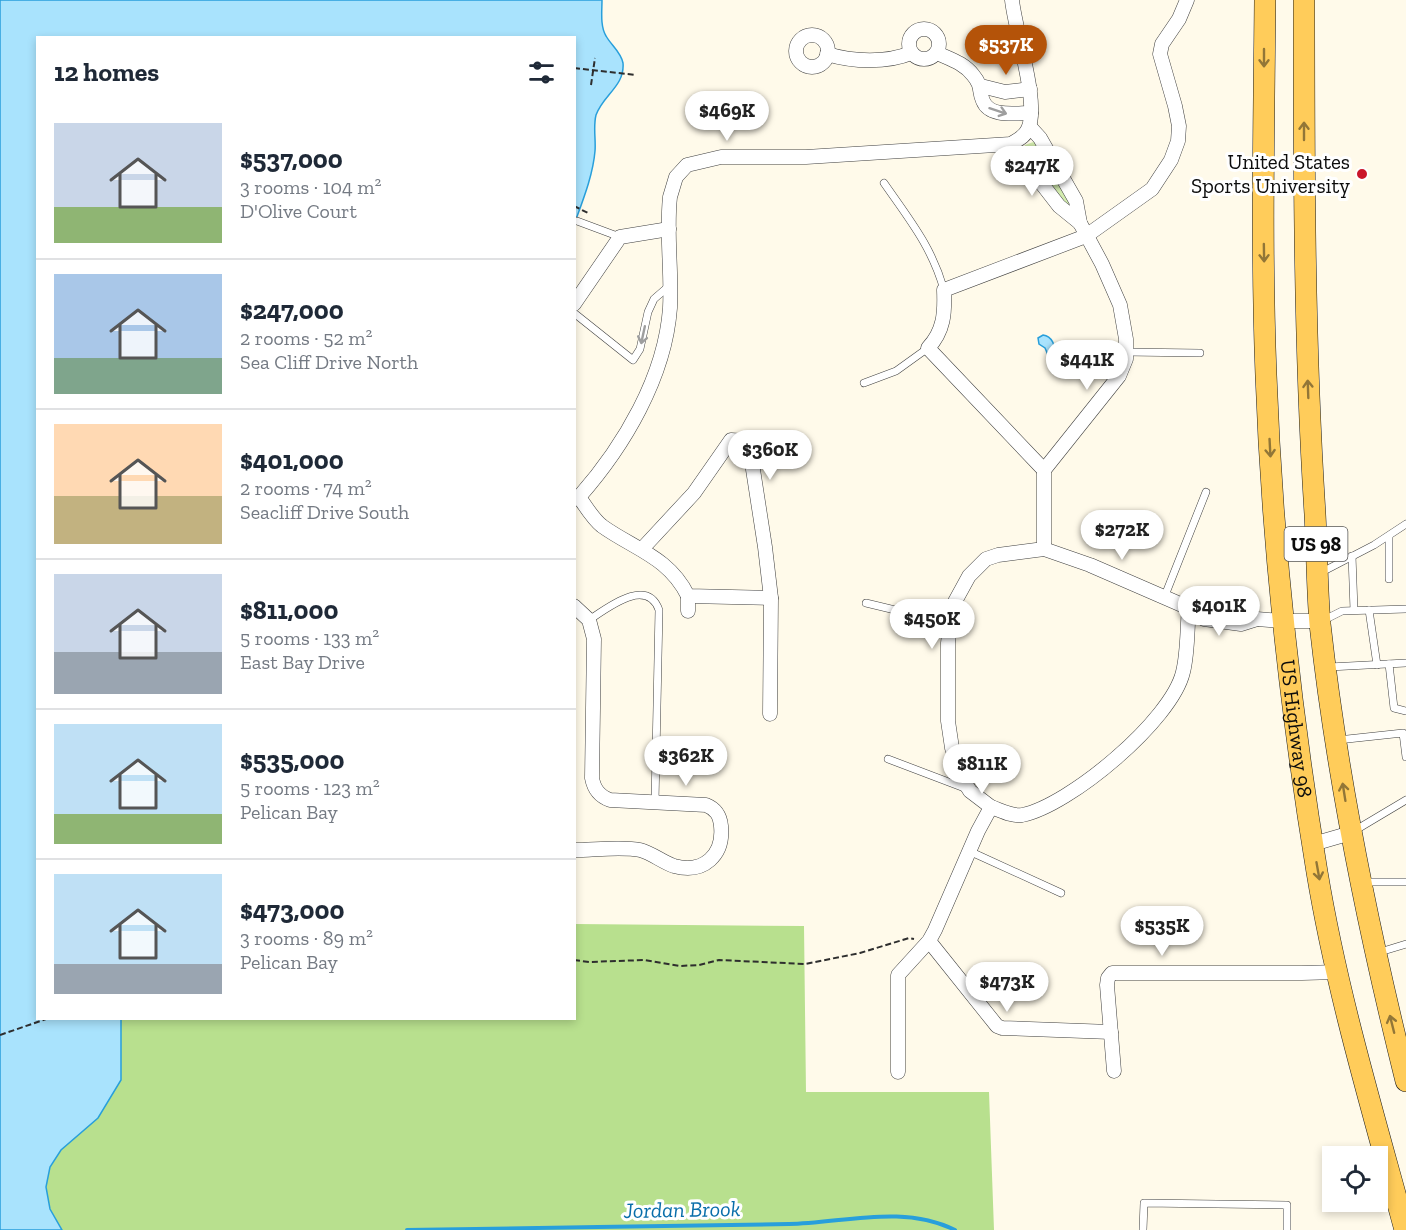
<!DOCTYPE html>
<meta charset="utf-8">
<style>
body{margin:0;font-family:"Zilla Slab",serif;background:#f2f2f3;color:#1f2937;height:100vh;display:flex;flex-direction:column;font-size:22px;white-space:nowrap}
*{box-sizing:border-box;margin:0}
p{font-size:20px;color:#747a83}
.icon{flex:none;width:33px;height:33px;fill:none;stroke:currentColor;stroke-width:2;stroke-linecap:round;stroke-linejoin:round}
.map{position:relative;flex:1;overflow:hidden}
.drawer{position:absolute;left:36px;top:36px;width:540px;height:984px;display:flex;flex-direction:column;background:#fff;border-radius:0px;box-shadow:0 3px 9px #0003}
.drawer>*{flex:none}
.buttons{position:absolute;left:1322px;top:1146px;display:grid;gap:12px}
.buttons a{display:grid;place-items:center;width:66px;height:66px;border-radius:0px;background:#fff;box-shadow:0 3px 9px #0003;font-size:30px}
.price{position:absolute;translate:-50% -51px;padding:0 14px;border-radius:21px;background:#fff;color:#222;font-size:20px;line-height:39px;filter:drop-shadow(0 2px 3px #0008)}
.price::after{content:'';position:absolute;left:50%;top:36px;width:18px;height:14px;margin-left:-9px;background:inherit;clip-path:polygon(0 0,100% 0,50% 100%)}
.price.selected{background:#b45309;color:#fff}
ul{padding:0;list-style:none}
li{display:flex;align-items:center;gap:18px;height:150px;padding:0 18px}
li+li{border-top:2px solid #e0e1e3}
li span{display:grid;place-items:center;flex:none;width:168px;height:120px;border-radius:0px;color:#555}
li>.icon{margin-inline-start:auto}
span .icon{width:72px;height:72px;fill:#fffc;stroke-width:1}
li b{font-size:26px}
h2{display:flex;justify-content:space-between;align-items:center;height:72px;padding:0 18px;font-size:26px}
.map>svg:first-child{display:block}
</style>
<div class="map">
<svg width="1406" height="1230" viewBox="0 0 1406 1230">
<rect width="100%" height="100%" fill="#fffaea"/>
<path fill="#d4edb0" d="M1036,141L1073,204L1067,209L1025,153V145Z"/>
<path fill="#b8e08e" d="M575,924L804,926L806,1092H989L994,1230H62L50,1209L46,1187L50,1167L61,1150L77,1135L121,1080V1019L574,1018Z"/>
<g fill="#a9e3fd" stroke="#289fdb" stroke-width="1.5">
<path d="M0,0H602C602,11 600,26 606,36C611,45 621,52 623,63C625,86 603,95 596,115C593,127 596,139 595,151C593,175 583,200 575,222L574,38H38V1018L121,1019V1080L98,1118L61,1150L50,1167L46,1187L50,1209L62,1230H0Z"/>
<path d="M1043,335C1052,336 1056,346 1054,354L1048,355L1045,348L1039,344L1038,338Z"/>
</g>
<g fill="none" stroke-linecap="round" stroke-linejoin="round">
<path stroke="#289fdb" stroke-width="4" d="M407,1230C534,1228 662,1226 789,1224C843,1223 903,1204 955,1230"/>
<g stroke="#3f3f3f" stroke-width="8">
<g id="lane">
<path d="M884,183C909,219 932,247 944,290"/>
<path d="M577,221L620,237"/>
<path d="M574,313L633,360L640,349L648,312L654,299L669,286"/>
<path d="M1126,352L1200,353"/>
<path d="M864,383L896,371L928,348"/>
<path d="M1389,536V579"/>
<path d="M1352,556L1354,610"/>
<path d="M1320,573L1374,545L1406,524"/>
<path d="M1164,598L1206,492"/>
<path d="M866,603L949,623"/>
<path d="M1369,610L1377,665"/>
<path d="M589,620C606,609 647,576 659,610L655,802"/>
<path d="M1324,620L1342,611L1406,609"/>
<path d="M1389,664L1394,708L1406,711"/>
<path d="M1329,667L1406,663"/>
<path d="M1338,740L1403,733L1406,757"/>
<path d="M888,759L967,789"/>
<path d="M1354,831L1406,800"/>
<path d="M969,851L1061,893"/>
<path d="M1363,882H1406"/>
<path d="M1380,952L1406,944"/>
<path d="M1143,1230L1144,1203L1287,1205V1230"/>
</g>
</g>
<g stroke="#3f3f3f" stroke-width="15">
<g id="street">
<circle cx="924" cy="44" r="15"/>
<circle cx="812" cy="51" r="16"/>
<path d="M937,53C950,59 964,63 973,75C983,87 978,90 983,101C990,118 1016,113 1031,113"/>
<path d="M827,54C853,62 887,63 911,53"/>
<path d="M981,86L1005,92L1030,89"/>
<path d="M1030,127L1040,138L1076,201L1080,223L1102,264L1120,305L1126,339V359L1119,376L1044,470V549"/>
<path d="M1011,144L1059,206L1080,223"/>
<path d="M574,304L620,237L669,229"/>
<path d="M1044,470L928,348C944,331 945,313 944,290L1086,236L1152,189L1171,160L1178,141L1179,126L1175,106L1160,54L1162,44L1179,19L1187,0"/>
<path d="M579,497C586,507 593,519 602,526C634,549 669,557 688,596L771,598"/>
<path d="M574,499L579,497C624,446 665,377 670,308C672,271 666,234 670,197L676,177L687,165L721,157H806L1011,144C1017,140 1025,137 1028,129C1040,104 1015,31 1012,0"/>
<path d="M642,549L694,493L731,440L744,441L752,463L765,547L771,598L770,714"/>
<path d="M688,596V611"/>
<path d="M574,606L589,620L594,639L592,778C594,789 599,796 610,800L706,805C716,809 720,815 721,826C724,855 704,874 674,866C662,862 652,853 640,850C622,846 594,850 574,850"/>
<path d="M1189,608L1211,606L1237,610L1257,619L1283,621H1320"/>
<path d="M991,807L970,791L962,778L952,748L948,721V643L952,607L969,576L986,559L998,555L1044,549L1090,565L1189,608L1204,619L1241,624L1257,619"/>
<path d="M1313,844L1351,833"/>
<path d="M929,941L997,1026L1002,1028L1111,1032"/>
<path d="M1114,1071L1107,985L1108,978L1112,973H1302L1338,972"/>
<path d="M898,1072V975L929,941L935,930L978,831L991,807C1000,810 1013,817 1022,815C1069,806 1172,720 1183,672C1188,652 1187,629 1189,608"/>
</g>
</g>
<g stroke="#1d1d1d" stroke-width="22">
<g id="primary">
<path id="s1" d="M1265,0C1264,125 1261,250 1266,375C1272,541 1290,708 1317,872C1337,993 1373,1112 1405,1230"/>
<path d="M1304,0C1304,172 1304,343 1315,514C1317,551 1317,588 1320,624C1337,779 1368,929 1406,1081"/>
</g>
</g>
<g stroke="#2e2e2e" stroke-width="2" stroke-dasharray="6 3" stroke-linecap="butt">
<path d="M574,57L575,55"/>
<path d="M574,68L636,75"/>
<path d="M591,85L595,58"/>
<path d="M574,206L588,213"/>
<path d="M574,960L589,962L645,960L680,966L699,965L719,960L805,964L860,953L909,938L914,939"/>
<path d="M0,1035L49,1018"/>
</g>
<use href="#lane" stroke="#fff" stroke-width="7"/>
<use href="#street" stroke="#fff" stroke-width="14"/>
<use href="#primary" stroke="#ffcc5a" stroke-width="21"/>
</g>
<defs><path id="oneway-shaft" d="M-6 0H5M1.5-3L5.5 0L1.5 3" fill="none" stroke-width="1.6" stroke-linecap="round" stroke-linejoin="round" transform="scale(1.5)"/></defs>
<g stroke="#927637">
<use href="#oneway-shaft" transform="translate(1264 58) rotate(90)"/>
<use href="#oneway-shaft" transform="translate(1304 131) rotate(-90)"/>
<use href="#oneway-shaft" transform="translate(1264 253) rotate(89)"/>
<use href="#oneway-shaft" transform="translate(1308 389) rotate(-92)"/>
<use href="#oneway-shaft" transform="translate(1270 448) rotate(87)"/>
<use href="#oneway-shaft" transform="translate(1344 792) rotate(-99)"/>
<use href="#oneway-shaft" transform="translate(1318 871) rotate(80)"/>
<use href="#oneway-shaft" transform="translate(1392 1024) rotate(-104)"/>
</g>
<g stroke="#9e9e9e">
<use href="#oneway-shaft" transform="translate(998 111) rotate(18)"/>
<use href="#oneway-shaft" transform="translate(643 335) rotate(102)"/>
</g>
<circle fill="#ca162a" stroke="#fff" stroke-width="2" cx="1362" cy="174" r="6"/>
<g text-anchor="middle" stroke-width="6" stroke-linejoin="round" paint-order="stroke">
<rect fill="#fff" stroke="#555" stroke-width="1.5" x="1284.5" y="527" width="63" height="34" rx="4.5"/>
<g font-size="20" font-weight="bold" fill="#0c0c0c">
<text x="1316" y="551">US 98</text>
</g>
<g font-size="21" fill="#0c0c0c" stroke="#fff" text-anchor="end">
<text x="1350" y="169">United States<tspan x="1350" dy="24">Sports University</tspan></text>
</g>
<g font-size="21" fill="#0c0c0c" stroke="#fff">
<text dy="7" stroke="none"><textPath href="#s1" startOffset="730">US Highway 98</textPath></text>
</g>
<g font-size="22" font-style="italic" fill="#096eaa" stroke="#fff">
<text transform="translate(682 1209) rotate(-1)" y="8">Jordan Brook</text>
</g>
</g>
</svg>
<div class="buttons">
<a><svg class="icon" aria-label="locate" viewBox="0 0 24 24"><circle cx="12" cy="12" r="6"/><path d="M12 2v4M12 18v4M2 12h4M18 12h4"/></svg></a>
</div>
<b class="price selected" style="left:1006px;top:76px">$537K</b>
<b class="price" style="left:727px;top:142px">$469K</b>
<b class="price" style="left:1032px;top:197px">$247K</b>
<b class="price" style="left:1087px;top:391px">$441K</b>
<b class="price" style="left:770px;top:481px">$360K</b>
<b class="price" style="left:1122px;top:561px">$272K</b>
<b class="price" style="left:1219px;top:637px">$401K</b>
<b class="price" style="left:932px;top:650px">$450K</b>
<b class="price" style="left:686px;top:787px">$362K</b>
<b class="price" style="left:982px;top:795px">$811K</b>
<b class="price" style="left:1162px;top:957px">$535K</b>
<b class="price" style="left:1007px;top:1013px">$473K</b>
<section class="drawer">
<h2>12 homes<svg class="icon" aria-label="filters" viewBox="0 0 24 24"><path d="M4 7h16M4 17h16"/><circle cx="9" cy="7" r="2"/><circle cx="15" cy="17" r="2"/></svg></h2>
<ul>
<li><span style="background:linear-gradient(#c9d6e8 70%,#8fb573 0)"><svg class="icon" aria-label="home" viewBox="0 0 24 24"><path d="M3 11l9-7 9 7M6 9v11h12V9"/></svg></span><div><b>$537,000</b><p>3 rooms · 104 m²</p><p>D'Olive Court</p></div></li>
<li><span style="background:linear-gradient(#a9c7e8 70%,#7fa58c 0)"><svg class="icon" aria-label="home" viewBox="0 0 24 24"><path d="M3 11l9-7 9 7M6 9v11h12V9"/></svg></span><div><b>$247,000</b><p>2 rooms · 52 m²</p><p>Sea Cliff Drive North</p></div></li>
<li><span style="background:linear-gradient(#ffd9b3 60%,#c2b280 0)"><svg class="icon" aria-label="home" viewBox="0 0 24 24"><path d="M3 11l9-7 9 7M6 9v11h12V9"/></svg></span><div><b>$401,000</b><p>2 rooms · 74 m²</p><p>Seacliff Drive South</p></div></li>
<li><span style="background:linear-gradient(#c9d6e8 65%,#9aa5b1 0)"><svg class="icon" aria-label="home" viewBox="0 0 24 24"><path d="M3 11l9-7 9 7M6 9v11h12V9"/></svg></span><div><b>$811,000</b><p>5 rooms · 133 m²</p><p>East Bay Drive</p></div></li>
<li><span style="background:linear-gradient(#bfe0f5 75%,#8fb573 0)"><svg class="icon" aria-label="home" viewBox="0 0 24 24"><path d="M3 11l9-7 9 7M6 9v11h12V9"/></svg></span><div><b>$535,000</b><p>5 rooms · 123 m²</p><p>Pelican Bay</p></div></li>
<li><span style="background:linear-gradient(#bfe0f5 75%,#9aa5b1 0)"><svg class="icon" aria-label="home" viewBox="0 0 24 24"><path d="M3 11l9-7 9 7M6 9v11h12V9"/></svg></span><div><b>$473,000</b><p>3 rooms · 89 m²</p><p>Pelican Bay</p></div></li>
</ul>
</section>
</div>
